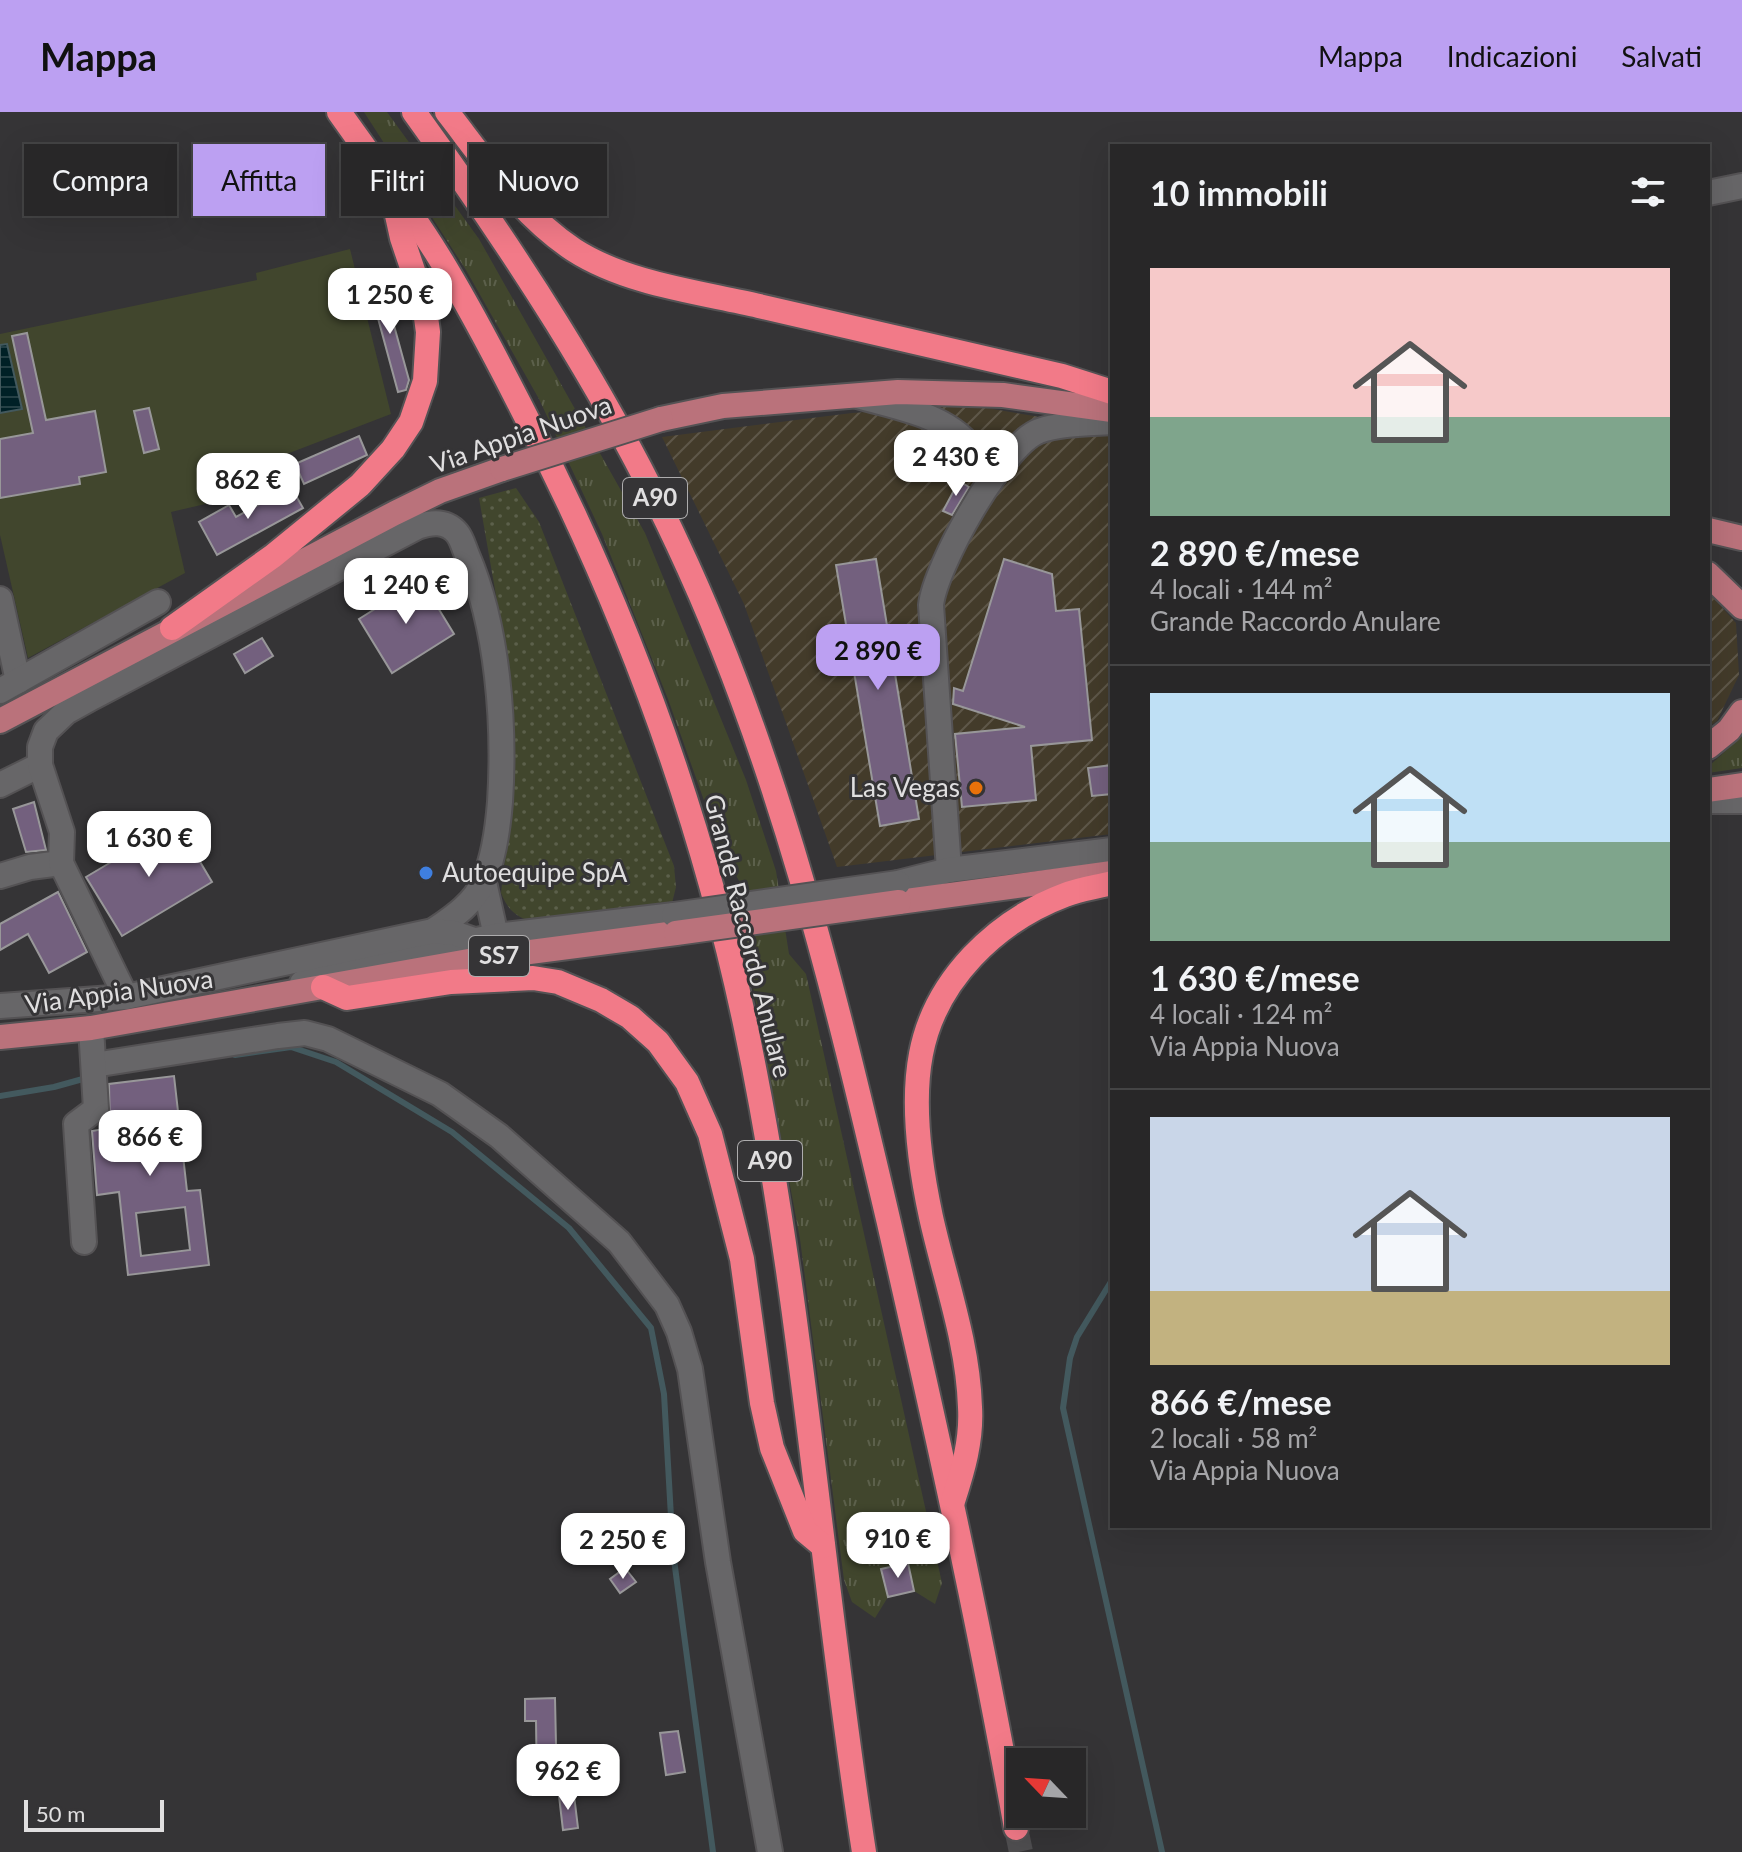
<!DOCTYPE html>
<html lang="it">
<meta charset="utf-8">
<style>
body{margin:0;font-family:Lato,sans-serif;background:#343334;color:#f1f3f6;height:100vh;display:flex;flex-direction:column;font-size:30px;white-space:nowrap}
*{box-sizing:border-box;margin:0}
p{font-size:26px;color:#a5a5a8}
.icon{flex:none;width:44px;height:44px;fill:none;stroke:currentColor;stroke-width:2;stroke-linecap:round;stroke-linejoin:round}
.map{position:relative;flex:1;overflow:hidden}
.side{position:absolute;left:1110px;top:32px;width:600px;height:1384px;display:flex;flex-direction:column;background:#282728;border-radius:0px;box-shadow:0 8px 32px #0002,0 0 0 2px #444445}
.side>*{flex:none}
.top-card{position:absolute;left:24px;top:32px;width:760px;height:72px;display:flex;gap:16px}
.needle{width:52px;rotate:295deg}
.fabs{position:absolute;left:1006px;top:1636px;display:grid;gap:16px}
.fabs a{display:grid;place-items:center;width:80px;height:80px;border-radius:0px;background:#282728;box-shadow:0 8px 32px #0002,0 0 0 2px #444445;font-size:40px}
.scale{position:absolute;left:24px;bottom:20px;width:140px;box-sizing:border-box;padding-left:8px;border:4px solid #e0dfe0;border-top:0;font-size:22px;line-height:28px;white-space:nowrap;color:#e0dfe0;-webkit-text-stroke:6px #353436;paint-order:stroke}
.price{position:absolute;translate:-50% -68px;padding:0 18px;border-radius:16px;background:#fff;color:#222;font-size:26px;line-height:52px;filter:drop-shadow(0 2px 4px #0008)}
.price::after{content:'';position:absolute;left:50%;top:48px;width:24px;height:18px;margin-left:-12px;background:inherit;clip-path:polygon(0 0,100% 0,50% 100%)}
.price.current{background:#bca0f2;color:#111}
ul{padding:0;list-style:none}
li{display:grid;align-content:center;gap:16px;height:424px;padding:0 40px}
li+li{border-top:2px solid #444445}
li span{display:grid;place-items:center;height:248px;border-radius:0px;color:#555}
li>.icon{margin-inline-start:auto}
span .icon{width:144px;height:144px;fill:#fffc;stroke-width:1}
li b{font-size:34px}
h2{display:flex;justify-content:space-between;align-items:center;height:96px;padding:0 40px;font-size:34px}
.chip{padding:0 28px;border-radius:0px;background:#282728;box-shadow:0 8px 32px #0002,0 0 0 2px #444445;font-size:28px;line-height:72px}
.chip.current{background:#bca0f2;color:#111}
header{display:flex;align-items:center;gap:48px;box-sizing:border-box;height:112px;padding:0 40px;background:#bca0f2;color:#111}
header strong{font-size:38px}
nav{display:flex;gap:44px;margin-inline-start:auto;font-size:28px}
.map>svg:first-child{display:block}
</style>
<header>
<strong>Mappa</strong>
<nav><a>Mappa</a><a>Indicazioni</a><a>Salvati</a></nav>
</header>
<div class="map">
<svg width="1742" height="1740" viewBox="0 0 1742 1740">
<defs>
<pattern id="industrial-furrows" width="10" height="10" patternUnits="userSpaceOnUse" patternTransform="scale(2)"><rect width="10" height="10" fill="#433b2a"/><path d="M-1 1l2-2M0 10L10 0M9 11l2-2" fill="none" stroke="#5e5749"/></pattern>
<pattern id="grass-tufts" width="24" height="20" patternUnits="userSpaceOnUse" patternTransform="scale(2)"><rect width="24" height="20" fill="#41462d"/><path d="M3 7l-1-3M5 7V3M7 7l1-3M15 17l-1-3M17 17v-4M19 17l1-3" fill="none" stroke="#5c604b"/></pattern>
<pattern id="park-dots" width="8" height="8" patternUnits="userSpaceOnUse" patternTransform="scale(2)"><rect width="8" height="8" fill="#41462d"/><path d="M2 2h.1M6 6h.1" fill="none" stroke="#5c604b" stroke-width="1.8" stroke-linecap="round"/></pattern>
<pattern id="water-rules" width="6" height="5" patternUnits="userSpaceOnUse" patternTransform="scale(2)"><rect width="6" height="5" fill="#002026"/><path d="M0 2.5h6" fill="none" stroke="#254045"/></pattern>
</defs>
<rect width="100%" height="100%" fill="#353436"/>
<g fill="url(#industrial-furrows)">
<path d="M969,293L1112,317V722L837,755L744,492L662,325L852,301Z"/>
<path d="M1708,480L1736,511L1739,563L1717,609L1708,615Z"/>
</g>
<g fill="url(#grass-tufts)">
<path d="M364,0H387L479,127L645,421L746,668L776,759L789,842L806,862L942,1471L935,1492L914,1479L908,1451L881,1458L888,1485L875,1506L852,1490L844,1468L800,1127L751,864L741,772L723,742L668,587L602,422L539,287L466,158Z"/>
<path d="M1742,624V656L1708,661V655Z"/>
</g>
<path fill="url(#park-dots)" d="M516,376L539,410L674,754L676,775L672,791L539,811C519,807 509,801 501,781L514,665L505,535L479,386Z"/>
<path fill="#41462d" d="M350,137L391,302L279,345L283,374L171,400L185,461L28,546L0,423V222L257,168L256,161Z"/>
<path fill="url(#water-rules)" stroke="#43595e" stroke-width="2" d="M7,232L22,297L0,301V233Z"/>
<g fill="none" stroke-linecap="round" stroke-linejoin="round">
<g stroke="#43595e" stroke-width="6">
<path d="M235,943L291,935L336,950L452,1020L569,1116L651,1216L664,1282L673,1440L713,1740"/>
<path d="M0,984L54,975L90,965"/>
<path d="M1112,1168L1077,1225L1070,1246L1063,1296L1162,1740"/>
</g>
</g>
<g fill="#73607e" stroke="#989799" stroke-width="2" fill-rule="evenodd">
<path d="M382,170L409,268L406,278L398,280L369,173Z"/>
<path d="M27,221L46,308L95,299L106,360L79,365L80,372L0,386V327L33,321L12,224Z"/>
<path d="M149,296L159,337L144,341L134,299Z"/>
<path d="M359,324L367,343L304,372L295,352Z"/>
<path d="M959,369L969,375L952,403L943,399Z"/>
<path d="M291,375L303,396L217,443L199,410L229,393L236,405Z"/>
<path d="M876,447L919,707L880,714L836,453Z"/>
<path d="M1004,447L1052,462L1056,499L1079,497L1092,628L1031,634L1036,688L962,695L955,622L1025,615L953,592L954,576L963,579Z"/>
<path d="M421,468L454,522L392,561L359,507Z"/>
<path d="M262,526L273,544L245,561L234,542Z"/>
<path d="M1112,653V682L1092,684L1088,656Z"/>
<path d="M34,690L46,738L26,740L13,697Z"/>
<path d="M177,711L212,770L122,824L86,765Z"/>
<path d="M58,780L87,840L49,861L28,822L0,838V812Z"/>
<path d="M174,964L187,1079L200,1078L209,1153L128,1163L119,1080L97,1083L92,1019L110,1016L109,972ZM185,1095L190,1138L141,1144L136,1101Z"/>
<path d="M908,1451L914,1479L888,1485L881,1457Z"/>
<path d="M625,1456L636,1470L620,1481L610,1467Z"/>
<path d="M555,1586L557,1680H537L536,1609H525V1587Z"/>
<path d="M678,1619L685,1660L666,1663L660,1621Z"/>
<path d="M574,1683L578,1716L563,1718L559,1684Z"/>
</g>
<g fill="none" stroke-linecap="round" stroke-linejoin="round">
<path stroke="#4f4e50" stroke-width="24" stroke-dasharray="24 12" stroke-linecap="butt" d="M1016,1716L1021,1740"/>
<g stroke="#545254" stroke-width="28">
<g id="minor">
<path d="M1708,81L1742,74"/>
<path d="M858,284C898,296 951,303 975,341C981,350 985,361 990,370"/>
<path d="M0,487L18,569"/>
<path d="M0,579L158,490"/>
<path d="M0,673L40,653"/>
<path d="M1708,689H1742"/>
<path d="M949,758L931,493C935,455 1002,333 1039,319C1062,311 1088,312 1112,310"/>
<path d="M0,764L30,755L61,751"/>
<path d="M484,770L496,824"/>
<path d="M898,771L949,758L1112,738"/>
<path d="M302,871L361,852L496,824L674,803"/>
<path d="M126,885L61,751L62,720L40,653V635L46,619L66,600L93,585L417,415C431,410 446,408 457,421C462,427 464,436 467,443C498,515 505,612 500,690C498,715 494,745 484,768C475,791 452,806 433,819"/>
<path d="M0,894L126,885L433,819L454,821L474,828"/>
<path d="M94,953L278,924L305,921L328,927L440,982L499,1024L619,1130L667,1193L679,1220L690,1257L718,1450L770,1740"/>
<path d="M84,1130L76,1012L96,997L91,916"/>
</g>
</g>
<g stroke="#545254" stroke-width="28">
<g id="major">
<path d="M661,307L723,294L898,280L1003,283L1112,298"/>
<path d="M1708,418L1742,426"/>
<path d="M1708,462L1742,495"/>
<path d="M0,609L395,401L440,379L502,357"/>
<path d="M1708,635L1729,618L1742,600"/>
<path d="M1708,678L1742,673"/>
<path d="M899,790L1112,761"/>
<path d="M0,925L91,916L491,845L676,821"/>
</g>
</g>
<g stroke="#545254" stroke-width="28">
<g id="highway">
<path d="M339,0C373,48 408,95 439,145C468,192 494,242 519,291C622,488 700,698 746,916C803,1188 821,1466 864,1740"/>
<path d="M414,0C513,137 607,280 678,433C779,648 835,881 889,1111C935,1312 980,1513 1016,1716"/>
<path d="M447,0C485,49 521,103 574,138C627,172 699,180 759,194C860,217 961,241 1062,264L1112,280"/>
<path d="M172,516L273,444L360,373L393,337L411,310L425,269L428,220L424,191L402,126L393,85"/>
<path d="M323,875L347,886L451,870L533,866L558,870L601,888L630,905L658,930L687,970L710,1022L742,1147L762,1291L772,1336L805,1419L823,1434"/>
<path d="M953,1389C963,1358 972,1328 970,1295C968,1230 945,1168 931,1105C920,1054 911,994 921,942C935,868 996,809 1065,783C1080,777 1097,775 1112,771"/>
</g>
</g>
<use href="#minor" stroke="#676668" stroke-width="24"/>
<use href="#major" stroke="#ba727b" stroke-width="24"/>
<use href="#highway" stroke="#f27a88" stroke-width="24"/>
<g stroke="#545254" stroke-width="28" stroke-linecap="butt">
<path id="minor-bridge" d="M674,803L898,771"/>
</g>
<g stroke="#545254" stroke-width="28" stroke-linecap="butt">
<g id="major-bridge">
<path d="M502,357L661,307"/>
<path d="M676,821L899,790"/>
</g>
</g>
<use href="#minor-bridge" stroke="#676668" stroke-width="24"/>
<use href="#major-bridge" stroke="#ba727b" stroke-width="24"/>
</g>
<circle fill="#e8710a" stroke="#353436" stroke-width="3" cx="976" cy="676" r="8"/>
<circle fill="#3f7fe0" stroke="#353436" stroke-width="3" cx="426" cy="761" r="8"/>
<g text-anchor="middle" stroke-width="6" stroke-linejoin="round" paint-order="stroke">
<g fill="#353436" stroke="#adacad" stroke-width="2">
<rect x="623" y="366" width="64" height="40" rx="6"/>
<rect x="469" y="824" width="60" height="40" rx="6"/>
<rect x="738" y="1029" width="64" height="40" rx="6"/>
</g>
<g font-size="24" font-weight="bold" fill="#e0dfe0">
<text x="655" y="394">A90</text>
<text x="499" y="852">SS7</text>
<text x="770" y="1057">A90</text>
</g>
<g font-size="26" fill="#e0dfe0" stroke="#353436">
<text transform="translate(521 323) rotate(-19)" y="9">Via Appia Nuova</text>
<text transform="translate(748 824) rotate(76)" y="9">Grande Raccordo Anulare</text>
<text transform="translate(119 880) rotate(-8)" y="9">Via Appia Nuova</text>
</g>
<g font-size="26" fill="#e0dfe0" stroke="#353436" text-anchor="end">
<text x="960" y="685">Las Vegas</text>
<text x="442" y="770" text-anchor="start">Autoequipe SpA</text>
</g>
</g>
</svg>
<div class="fabs">
<a><svg class="needle" viewBox="-14 -14 28 28"><path d="M0-13l5 13h-10z" fill="#e53935"/><path d="M0 13l5-13h-10z" fill="#a5a5a8"/></svg></a>
</div>
<div class="scale">50 m</div>
<b class="price" style="left:390px;top:224px">1 250 €</b>
<b class="price" style="left:956px;top:386px">2 430 €</b>
<b class="price" style="left:248px;top:409px">862 €</b>
<b class="price" style="left:406px;top:514px">1 240 €</b>
<b class="price current" style="left:878px;top:580px">2 890 €</b>
<b class="price" style="left:149px;top:767px">1 630 €</b>
<b class="price" style="left:150px;top:1066px">866 €</b>
<b class="price" style="left:898px;top:1468px">910 €</b>
<b class="price" style="left:623px;top:1469px">2 250 €</b>
<b class="price" style="left:568px;top:1700px">962 €</b>
<div class="top-card">
<a class="chip">Compra</a>
<a class="chip current">Affitta</a>
<a class="chip">Filtri</a>
<a class="chip">Nuovo</a>
</div>
<section class="side">
<h2>10 immobili<svg class="icon" aria-label="filters" viewBox="0 0 24 24"><path d="M4 7h16M4 17h16"/><circle cx="9" cy="7" r="2"/><circle cx="15" cy="17" r="2"/></svg></h2>
<ul>
<li><span style="background:linear-gradient(#f6c9c9 60%,#7fa58c 0)"><svg class="icon" aria-label="home" viewBox="0 0 24 24"><path d="M3 11l9-7 9 7M6 9v11h12V9"/></svg></span><div><b>2 890 €/mese</b><p>4 locali · 144 m²</p><p>Grande Raccordo Anulare</p></div></li>
<li><span style="background:linear-gradient(#bfe0f5 60%,#7fa58c 0)"><svg class="icon" aria-label="home" viewBox="0 0 24 24"><path d="M3 11l9-7 9 7M6 9v11h12V9"/></svg></span><div><b>1 630 €/mese</b><p>4 locali · 124 m²</p><p>Via Appia Nuova</p></div></li>
<li><span style="background:linear-gradient(#c9d6e8 70%,#c2b280 0)"><svg class="icon" aria-label="home" viewBox="0 0 24 24"><path d="M3 11l9-7 9 7M6 9v11h12V9"/></svg></span><div><b>866 €/mese</b><p>2 locali · 58 m²</p><p>Via Appia Nuova</p></div></li>
</ul>
</section>
</div>
